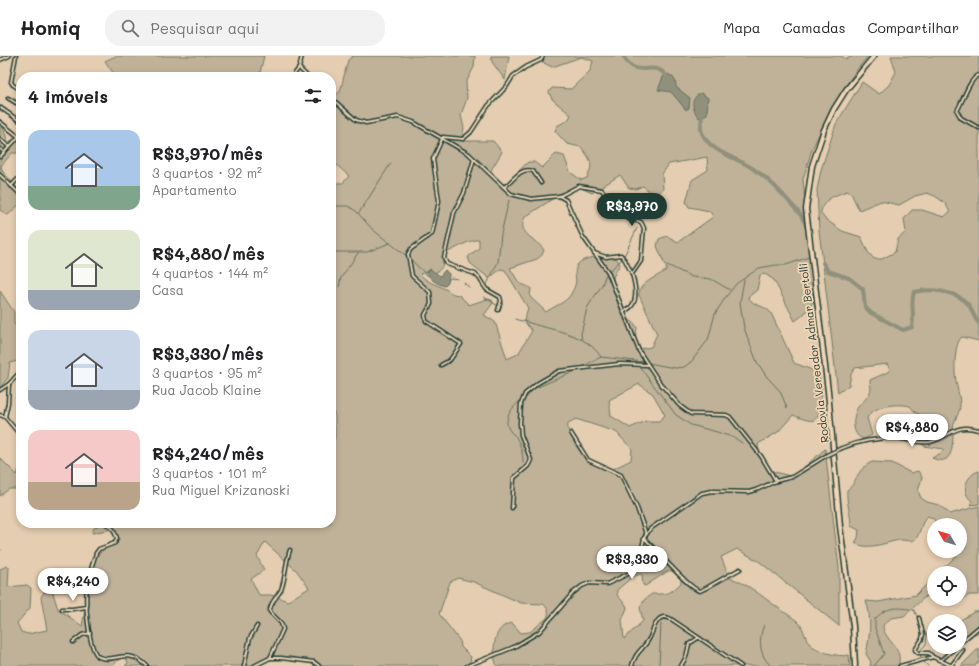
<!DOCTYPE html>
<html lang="pt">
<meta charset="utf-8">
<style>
body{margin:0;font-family:Mali,sans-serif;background:#f2f2f2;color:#202124;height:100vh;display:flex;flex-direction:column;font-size:15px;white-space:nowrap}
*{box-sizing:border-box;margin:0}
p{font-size:13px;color:#757577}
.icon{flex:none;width:22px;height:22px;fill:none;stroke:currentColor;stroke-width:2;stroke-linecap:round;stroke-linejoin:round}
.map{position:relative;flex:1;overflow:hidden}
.sheet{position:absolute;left:16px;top:16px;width:320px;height:456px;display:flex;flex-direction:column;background:#fff;border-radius:16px;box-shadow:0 2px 6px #0003}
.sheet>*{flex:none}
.needle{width:26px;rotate:308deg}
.tools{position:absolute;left:927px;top:462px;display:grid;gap:8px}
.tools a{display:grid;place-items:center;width:40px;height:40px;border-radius:50%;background:#fff;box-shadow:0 2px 6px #0003;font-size:20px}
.price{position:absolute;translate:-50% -34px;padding:0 9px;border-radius:14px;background:#fff;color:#222;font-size:13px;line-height:26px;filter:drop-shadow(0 1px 2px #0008)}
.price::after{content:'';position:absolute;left:50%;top:24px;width:12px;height:9px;margin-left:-6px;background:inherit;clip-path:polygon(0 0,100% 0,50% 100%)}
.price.active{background:#1f3d34;color:#fff}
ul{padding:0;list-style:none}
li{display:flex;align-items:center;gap:12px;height:100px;padding:0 12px}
li span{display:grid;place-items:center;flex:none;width:112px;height:80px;border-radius:12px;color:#555}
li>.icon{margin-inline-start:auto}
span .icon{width:48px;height:48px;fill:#fffc;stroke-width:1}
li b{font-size:17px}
h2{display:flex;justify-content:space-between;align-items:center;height:48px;padding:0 12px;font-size:17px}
header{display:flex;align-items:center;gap:24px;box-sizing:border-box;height:56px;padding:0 20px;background:#fff;border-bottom:1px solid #e0e0e0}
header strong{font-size:19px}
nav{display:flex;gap:22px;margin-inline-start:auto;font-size:14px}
.search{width:280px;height:36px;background:#f2f2f2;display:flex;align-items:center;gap:10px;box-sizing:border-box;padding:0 14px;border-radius:16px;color:#757577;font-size:15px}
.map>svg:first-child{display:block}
</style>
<header>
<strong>Homiq</strong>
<div class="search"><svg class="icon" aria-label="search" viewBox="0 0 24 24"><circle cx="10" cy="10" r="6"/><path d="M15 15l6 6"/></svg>Pesquisar aqui</div>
<nav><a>Mapa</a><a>Camadas</a><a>Compartilhar</a></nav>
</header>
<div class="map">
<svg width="979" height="610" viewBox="0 0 979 610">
<rect width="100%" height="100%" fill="#e4cdb0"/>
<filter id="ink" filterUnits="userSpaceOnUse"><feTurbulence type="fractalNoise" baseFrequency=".025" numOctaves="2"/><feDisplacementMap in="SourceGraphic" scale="8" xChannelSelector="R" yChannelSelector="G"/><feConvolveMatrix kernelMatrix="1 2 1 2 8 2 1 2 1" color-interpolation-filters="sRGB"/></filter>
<g filter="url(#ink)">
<g fill="#c0b299" stroke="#707866" fill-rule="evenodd">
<path d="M116,0H264L259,21H116L105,5Z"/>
<path d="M353,0H475L474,11L466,27L467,42L461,59L464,72L461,85H493L502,96L491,114L499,127L505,128L528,106H534L542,112L556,98L564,100L570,116L581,124L587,122C594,107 591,104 581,91L567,88L555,75L557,70L568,64L571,59L552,43L549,36L552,32L571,33L590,15L593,5L581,1L552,11L544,7L541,0H841L846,3L854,0H868L855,16L834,47L812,93L803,123L814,245L803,259L795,265L774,224L765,218L760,219L757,234L748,241C755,252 764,248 771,257L794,307C801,310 812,313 817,317C824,324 823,359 814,364C809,366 798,361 793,359L778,376L758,388L759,396L772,415L793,421L825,393L839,512V570L760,506L737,493L721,501L727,516V521C746,526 761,540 777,551C783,556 791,560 797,565C804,571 804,580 809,587C815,595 839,602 849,599L850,610H497C491,597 493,569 512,567L521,577L530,576L547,562C550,556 548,552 543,548L521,547L474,526L458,522L450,526L439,558L460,585L461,591L471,601L470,606L464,610H315L305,604L270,603L259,610H125L128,607L126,601L117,605L113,610H0V513L7,510L9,511L8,531L27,529L31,532L30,552L17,567L21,576L28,578L47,574L41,541L47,532L52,534L58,553L82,570L94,506C99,495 109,490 117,481L112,473L92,477L94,472L102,467H331V384L335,383V360L331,349V127H343L349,120L331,104V41L340,36L348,4ZM707,101L708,114L692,124L686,146L689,151L710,155L713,161L678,186L667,180L659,183L657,190L667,214C658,221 639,226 639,239L657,278L651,291L640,293L634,288L637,272L634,267L622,259L614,237L613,221L620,208L616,202C607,199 578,200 576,212C573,222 580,223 571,238C567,246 553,251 546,256L530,241L531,232L519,227L510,212L537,203L542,199L544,194C536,182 516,178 525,161L557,140L577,130L592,137L620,119L629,132L636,133L643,130L651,137H658L663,133L662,118L669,108ZM479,183V192L468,201L470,207L489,222L501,213L505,214L528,252L524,265L532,275L518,298L507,303L495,266L484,259L493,247L492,244L487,243L469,249L459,239C450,238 452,236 445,233C434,227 429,228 420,218L429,215L435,217C443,213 444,207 442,199L468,186ZM639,328L653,338L665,359L659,365H646L630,372L611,360L609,344ZM576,363L616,376L632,393L631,404L611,414C594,407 581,402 573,384C570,377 567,375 568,367ZM265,486L297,515L309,532L288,545L271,539H259L251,523L264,514L257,500ZM668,515C674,514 678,518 681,523V527C669,539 667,538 652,538L645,543L640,551L643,565L624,583L622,564L627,552L626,549L617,539V534L632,521L640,518L642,519L643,529L645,530Z"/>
<path d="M491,0H509L505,24L492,6Z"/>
<path d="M891,0H979V285L962,281C954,286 954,316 956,325C957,333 960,341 960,349C960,356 956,361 954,367C951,378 958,414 932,402L941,397L944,393L924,390L921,387L935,378L936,371L929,363L916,357L910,350C898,347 873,349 867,362L872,379L864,383C851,380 852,361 858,351C862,346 868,342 870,336C872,332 870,328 870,324L888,316L890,313L887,308L855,312L851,318L849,329L838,337L819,174L817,134L821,114L836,68L862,26L879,38L889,29L896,16ZM847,135L851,137L859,154L881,145L899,149L915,140L927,137L935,140L945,147L950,156L944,161L922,154H912L904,163L906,176L898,183L895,196L882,203H874L868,196L861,181L842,175L825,163L821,158C821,143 836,139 847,135Z"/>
<path d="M0,63L8,86L21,82V97H12L1,110L3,116L21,136V147L8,159L0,154Z"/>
<path d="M0,235L14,256V268L21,271V304L10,307L8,322L0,332Z"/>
<path d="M0,402L17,419L21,407V439L16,433H9L0,440Z"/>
<path d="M872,406L892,407L911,417L918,415L922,421L918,435L921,442L927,446L939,449L950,458L979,450V539H969L954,550L941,543H960V517H938L966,491L964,485L960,481V469H936L934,463L928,460C919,467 922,479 913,485C908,485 904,484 900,484C886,486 868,495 855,487L858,482L859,474L851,470C851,457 846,447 847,434C857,428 855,414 872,406Z"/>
<path d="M979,415V448L971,449L972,445C960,436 966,419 979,415Z"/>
<path d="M934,521V541L926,540L904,560L891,562L883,569C882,583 905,592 898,610H870L871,606L866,598C870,580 872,563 866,545L878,546L916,539Z"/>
<path d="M979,555V578C972,576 967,583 960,583L959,565L974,556Z"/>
<path d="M979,592V605L975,610H961Z"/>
</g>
<g fill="#90907b" stroke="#636f5f">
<path d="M668,18C674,21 676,24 676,31L690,42L689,52L686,54L671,36L658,34L663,21Z"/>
<path d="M701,37L708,42L707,58L699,62C692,53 689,43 701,37Z"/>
<path d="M430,213L440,220L445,214L449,218L448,227L445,230C437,228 430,224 427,216Z"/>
</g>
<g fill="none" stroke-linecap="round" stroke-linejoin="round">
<g stroke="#636f5f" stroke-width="1">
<path d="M331,150H348L356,155L373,174L408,201"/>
<path d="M359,157L391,107"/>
<path d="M331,196H367L390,187"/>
<path d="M410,203L428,220"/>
<path d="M667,209L692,221L711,223L730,234"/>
<path d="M448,224L451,222L458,223"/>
<path d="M744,224L740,246L744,272L757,306L767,321L780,335L787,352"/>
<path d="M464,227L469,231"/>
<path d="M486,230L498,206L501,178L509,144"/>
<path d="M339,231L341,222L358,197"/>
<path d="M484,241L498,250"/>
<path d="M515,263C519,265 525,265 530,267C554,275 586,277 601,301"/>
<path d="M582,283L581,278L587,252L602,229L606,218L621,204L626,196L637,172"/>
<path d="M648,307L675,312L684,311L691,306L708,284L715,258L725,242L736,228L759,212L776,209H786L809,201"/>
<path d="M639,310L676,359L691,369L717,376L735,382L742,387"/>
<path d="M580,312L601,301L644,306"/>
<path d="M524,343L528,340L533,333L578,314"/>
<path d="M521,344C512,351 501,365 511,376C513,379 516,379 517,383C521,390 523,398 523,407"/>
<path d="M0,494H1"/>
<path d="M764,569C758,584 759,599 771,610"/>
<path d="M921,603L920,595L926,588L927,579L923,574"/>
<path d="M923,605L928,610"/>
<path d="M659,610L661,568"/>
<path d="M874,610L884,598L875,572V563C887,550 898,551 914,554L918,562"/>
</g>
<g stroke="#90907b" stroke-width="4">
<path d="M623,0C639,27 653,0 668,22"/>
<path d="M703,56C702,62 699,70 702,77C711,97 736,101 752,112C769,123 779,134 792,149C799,156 805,163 807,173"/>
<path d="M823,207L828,215L849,222L863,233L865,251L871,257L903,274L912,271C915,259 910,248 914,236C930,232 957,235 968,248C973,254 972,260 979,267"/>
</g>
<g stroke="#1f3d34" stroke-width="5">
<g id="street">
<path d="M16,0L11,26L13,29L21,34"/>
<path d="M0,4L9,0"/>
<path d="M299,12L308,21"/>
<path d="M979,19C969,23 963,45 957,55L961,62L979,72"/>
<path d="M292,21L299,12L302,0"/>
<path d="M8,42L21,50"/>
<path d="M331,42L356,64L366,67L398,61L413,66L469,98L511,138L531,143L559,140L566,144L583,181L608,216L639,295L660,327L680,350L691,358L726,359L730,361L761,400L776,425"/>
<path d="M1,52L21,66"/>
<path d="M0,66L19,81"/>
<path d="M0,83L9,91"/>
<path d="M0,93L4,96"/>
<path d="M0,101L21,78"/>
<path d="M474,103L464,137L454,157L444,202L447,208L475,218L479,222L486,233L500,241L501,245L498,254"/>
<path d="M0,119L21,139"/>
<path d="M11,130L21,120"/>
<path d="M504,131C514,125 519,111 533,115L541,127"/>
<path d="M560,140L579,130L602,134L612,148L627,162L641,166L644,172L641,205L632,218L625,204L621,199L606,201L594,197"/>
<path d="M624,255C640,250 636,231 632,218"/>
<path d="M441,309L450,304L461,288L426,265L425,259L431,248L430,236L412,220L408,198L411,193L432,178L439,145L433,103L443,81L463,83L471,76L488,50L507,30L513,20L526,11L541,4L543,0"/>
<path d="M0,334L9,328L21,315"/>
<path d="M0,359L5,361L21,380"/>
<path d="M5,361L8,347L9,328"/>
<path d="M571,377L588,404L621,419L637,452L646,478"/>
<path d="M842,392C859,385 878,382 896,382C907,383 919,388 930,386C952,381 952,367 979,374"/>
<path d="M512,452L514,422L528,410L531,404L521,379L520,367L521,348L525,338L538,327L559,315L619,308L648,309"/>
<path d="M105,467L113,473L117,482L115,487L99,493L96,497C92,509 88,521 87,533C85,544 88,595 99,601C114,608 127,590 147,610"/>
<path d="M644,482C653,490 690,534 700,535C702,535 734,516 740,513"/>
<path d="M62,553H72L87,551"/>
<path d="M919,562L923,578L922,583L915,594L918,597H929L933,601"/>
<path d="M73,586L82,579L90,577"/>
<path d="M960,587L979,571"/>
<path d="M270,602L283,573L281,567L270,556C269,548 277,541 281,534C286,522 285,507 290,494"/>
<path d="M941,604L956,591"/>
<path d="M244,610L250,582L257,570"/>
<path d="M254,610L270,602H281L314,606L319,610"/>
<path d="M467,610L514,591L539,576L573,537L582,530L589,527L607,528L636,514L639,509L644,482L650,473L702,437L712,435L749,436L756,434L776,425L792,421L827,399"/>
<path d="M632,610C635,596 643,594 649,583C654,574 656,555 671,563L741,610"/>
<path d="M681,610L686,601L689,588L698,582"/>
<path d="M900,610L933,601L952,610"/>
<path d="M951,610L963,594"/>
</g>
</g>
<g stroke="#1f3d34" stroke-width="7">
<path id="highway" d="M855,610L853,570L840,470L828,335L806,153L812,110L824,74L834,53L846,34L874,0"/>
</g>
<use href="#street" stroke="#f1d6b8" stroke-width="2"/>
<use href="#highway" stroke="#f1d6b8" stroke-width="4"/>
<g stroke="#1f3d34" stroke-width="5" stroke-linecap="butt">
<path id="street-bridge" d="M827,399L842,392"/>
</g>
<use href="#street-bridge" stroke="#f1d6b8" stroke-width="2"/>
</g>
</g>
<g text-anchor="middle" stroke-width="3.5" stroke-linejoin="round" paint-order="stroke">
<g font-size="11" fill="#1f3d34" stroke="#f1d6b8">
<text transform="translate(814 297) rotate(-97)" y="4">Rodovia Vereador Admar Bertolli</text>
</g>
</g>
</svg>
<div class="tools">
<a><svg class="needle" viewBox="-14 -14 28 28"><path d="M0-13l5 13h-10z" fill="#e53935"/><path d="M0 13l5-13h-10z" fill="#757577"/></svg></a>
<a><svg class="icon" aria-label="locate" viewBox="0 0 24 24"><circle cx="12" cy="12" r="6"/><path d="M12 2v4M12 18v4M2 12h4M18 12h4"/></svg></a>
<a><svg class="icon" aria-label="layers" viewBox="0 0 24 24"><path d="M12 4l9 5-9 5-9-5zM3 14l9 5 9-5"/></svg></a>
</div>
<b class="price active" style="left:632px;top:171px">R$3,970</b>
<b class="price" style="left:912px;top:392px">R$4,880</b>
<b class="price" style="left:632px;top:524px">R$3,330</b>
<b class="price" style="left:73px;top:546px">R$4,240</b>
<section class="sheet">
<h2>4 imóveis<svg class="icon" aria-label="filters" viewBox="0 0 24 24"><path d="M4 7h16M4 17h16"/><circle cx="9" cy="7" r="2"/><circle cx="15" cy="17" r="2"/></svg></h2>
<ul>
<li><span style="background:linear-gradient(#a9c7e8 70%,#7fa58c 0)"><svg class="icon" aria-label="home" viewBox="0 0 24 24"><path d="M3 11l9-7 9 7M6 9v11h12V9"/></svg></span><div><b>R$3,970/mês</b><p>3 quartos · 92 m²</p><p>Apartamento</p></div></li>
<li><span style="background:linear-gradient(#dfe7d0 75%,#9aa5b1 0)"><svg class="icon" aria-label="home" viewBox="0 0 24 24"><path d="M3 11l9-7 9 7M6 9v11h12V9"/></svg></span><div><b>R$4,880/mês</b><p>4 quartos · 144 m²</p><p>Casa</p></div></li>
<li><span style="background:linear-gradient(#c9d6e8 75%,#9aa5b1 0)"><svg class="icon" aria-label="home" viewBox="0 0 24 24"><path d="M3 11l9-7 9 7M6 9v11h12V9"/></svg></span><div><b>R$3,330/mês</b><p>3 quartos · 95 m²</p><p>Rua Jacob Klaine</p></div></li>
<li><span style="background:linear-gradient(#f6c9c9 65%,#b9a48a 0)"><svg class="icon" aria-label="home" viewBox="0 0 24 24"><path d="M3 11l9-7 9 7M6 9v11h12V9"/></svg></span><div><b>R$4,240/mês</b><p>3 quartos · 101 m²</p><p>Rua Miguel Krizanoski</p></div></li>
</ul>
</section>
</div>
